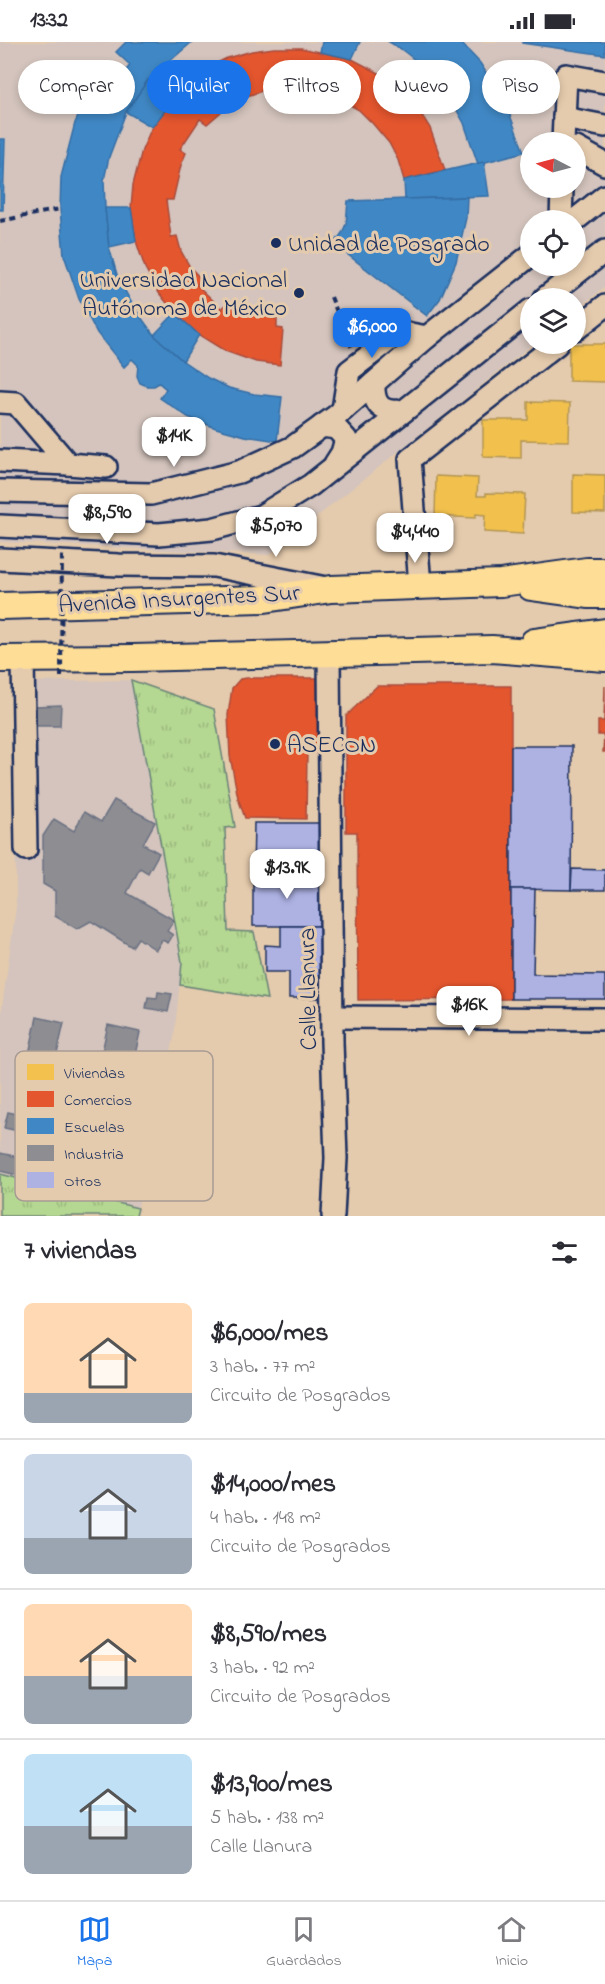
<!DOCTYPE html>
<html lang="es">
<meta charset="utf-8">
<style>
body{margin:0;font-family:"Indie Flower",sans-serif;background:#f2f2f3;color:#2b2b33;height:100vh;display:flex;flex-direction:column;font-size:22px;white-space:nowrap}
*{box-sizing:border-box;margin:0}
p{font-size:20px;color:#7c7c81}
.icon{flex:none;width:33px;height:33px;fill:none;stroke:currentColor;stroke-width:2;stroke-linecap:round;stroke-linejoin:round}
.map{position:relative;height:1174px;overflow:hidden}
.panel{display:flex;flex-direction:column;background:#fff;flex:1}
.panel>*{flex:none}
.hud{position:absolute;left:18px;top:18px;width:570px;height:54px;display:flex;gap:12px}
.needle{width:39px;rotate:276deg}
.fabs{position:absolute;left:520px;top:90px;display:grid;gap:12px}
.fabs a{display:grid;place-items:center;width:66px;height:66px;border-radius:50%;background:#fff;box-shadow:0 3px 9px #0003;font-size:30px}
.price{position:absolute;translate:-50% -51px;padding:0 14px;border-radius:12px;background:#fff;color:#222;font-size:20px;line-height:39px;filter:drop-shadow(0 2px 3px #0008)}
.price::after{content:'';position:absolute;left:50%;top:36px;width:18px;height:14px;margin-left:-9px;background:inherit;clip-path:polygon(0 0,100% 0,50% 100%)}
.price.on{background:#1a73e8;color:#fff}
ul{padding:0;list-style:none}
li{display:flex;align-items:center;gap:18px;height:150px;padding:0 24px}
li+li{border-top:2px solid #e1e1e2}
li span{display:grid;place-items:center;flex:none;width:168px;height:120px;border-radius:9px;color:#555}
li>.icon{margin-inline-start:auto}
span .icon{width:72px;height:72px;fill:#fffc;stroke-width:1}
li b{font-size:26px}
h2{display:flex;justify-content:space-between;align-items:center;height:72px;padding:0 24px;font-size:26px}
.pill{padding:0 21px;border-radius:27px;background:#fff;box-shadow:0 3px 9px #0003;font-size:21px;line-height:54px}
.pill.on{background:#1a73e8;color:#fff}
.status{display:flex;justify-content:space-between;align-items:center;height:42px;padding:0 30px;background:#fff;direction:ltr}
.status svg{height:16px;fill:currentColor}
.menu{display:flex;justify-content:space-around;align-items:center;height:84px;border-top:2px solid #e1e1e2;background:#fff;font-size:16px;color:#7c7c81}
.menu a{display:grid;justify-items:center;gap:3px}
.menu .on{color:#1a73e8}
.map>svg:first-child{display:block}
</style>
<div class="status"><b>13:32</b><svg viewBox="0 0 49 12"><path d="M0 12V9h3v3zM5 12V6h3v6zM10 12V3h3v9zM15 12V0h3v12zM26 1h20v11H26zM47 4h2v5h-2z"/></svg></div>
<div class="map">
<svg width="605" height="1174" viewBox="0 0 605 1174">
<defs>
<pattern id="grass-tufts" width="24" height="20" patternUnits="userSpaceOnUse" patternTransform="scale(1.5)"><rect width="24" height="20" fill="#b4d791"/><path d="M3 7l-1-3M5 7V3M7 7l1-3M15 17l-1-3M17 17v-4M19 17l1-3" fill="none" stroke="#9ab97f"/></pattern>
</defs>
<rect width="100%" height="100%" fill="#e5cbad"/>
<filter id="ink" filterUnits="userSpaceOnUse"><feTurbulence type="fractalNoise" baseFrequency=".0167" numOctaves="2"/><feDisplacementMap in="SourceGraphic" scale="12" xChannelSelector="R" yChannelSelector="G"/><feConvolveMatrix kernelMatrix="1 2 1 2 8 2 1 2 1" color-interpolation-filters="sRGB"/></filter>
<g filter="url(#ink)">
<g fill="#d4c4bd" fill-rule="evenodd">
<path d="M0,0H605V245L576,268V256H531V302H533L269,513L0,500ZM531,100H576V146H531ZM531,178H576V224H531Z"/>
<path d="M131,638L182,921L174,996L136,1174H0V979L16,865L14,640Z"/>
</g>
<g fill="url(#grass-tufts)" stroke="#688378" stroke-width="1.5">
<path d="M131,638L214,667L235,785L225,786L228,889L254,890L267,957L180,943L182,920Z"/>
<path d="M0,1132L138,1166L136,1174H0Z"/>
</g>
<g fill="#f2c14e" stroke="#b29553" stroke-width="1.5">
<path d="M569,302H605V340L569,339Z"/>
<path d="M528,360L570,361L569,399L521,398V416L483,415V378H528Z"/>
<path d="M573,432L605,433V471L573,470Z"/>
<path d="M436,434L478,436L477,454H486V451L525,452L523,492L484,490L485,473L476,472L475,476L435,474Z"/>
</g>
<g fill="#e4572e" stroke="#a84b3c" stroke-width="1.5">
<path d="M274,6H301L352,17L379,31L397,44L416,64L430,86L445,128L404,138L398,118L389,101L373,82L359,68L341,58L343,50L310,40L308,48L278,46L262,49L244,55L228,64L207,82L200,77L180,107L186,111L181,123L173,158H166L171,195L177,194L181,209L190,225L201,237L197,243L222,267L227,261L241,269L277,277V286L283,287L280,323L256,320L225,309L199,293L175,271L159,251L145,226L136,199L131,166L133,143L142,108L152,85L185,43L205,27L227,16L252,9Z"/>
<path d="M247,636H321V711H307L306,777L245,776L238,756L230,714L228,673L232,646L240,637Z"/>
<path d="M377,644H511V957L358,958L357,790H346V674Z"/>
<path d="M605,644V710H603L604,693H598V679H604Z"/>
</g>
<g fill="#3f88c5" stroke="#346da6" stroke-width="1.5">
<path d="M126,0H192L148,38L126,70L109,115L104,138L105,166L109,205L118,236L135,267L154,293L183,319L208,336L229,346L254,352L282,355L277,399L245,394L216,386L188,375L160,356L166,347L159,341L154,344H147L140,341L137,334L138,323L132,317L124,325L97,291L79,257L64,213L60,167L61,135L75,81L90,49L106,59L111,51L105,48L101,42L103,29L108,25L113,24L125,30L130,23L116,10Z"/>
<path d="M322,0H360L352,17L320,10Z"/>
<path d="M389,0H460L480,21L505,60L524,110L478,122L464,81L446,49L425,26L401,7Z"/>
<path d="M522,0H605V13L522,1Z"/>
<path d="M148,38L171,61L152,85L126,70Z"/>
<path d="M0,97H5L3,168H0Z"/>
<path d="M484,120L489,154L405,157L404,138Z"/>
<path d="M467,155L466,176L456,220L440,257L427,274L334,202L342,191L346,182L348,159Z"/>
<path d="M105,166H131L136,199L109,205Z"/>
<path d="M175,271L199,293L183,319L154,293Z"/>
</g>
<g fill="#8d8d92" stroke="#6b7182" stroke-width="1.5">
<path d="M61,663L60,684H34L35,664Z"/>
<path d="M114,758L155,780L143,802L159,811L148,831L140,826L127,851L174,878L167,889L173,893L168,901L162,898L156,908L138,896L132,905L91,879L77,887L55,874V849L43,842V794L54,777L74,789L84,770L101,780Z"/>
<path d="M158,950L172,952L168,970L146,966L148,955L157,956Z"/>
<path d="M37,975L64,981L42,1078L16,1072Z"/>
<path d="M108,983L140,990L115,1105L82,1098Z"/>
<path d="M8,1070L32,1075L28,1091L4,1086Z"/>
<path d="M0,1111L38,1119L34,1137L0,1129Z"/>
</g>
<g fill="#adb2e3" stroke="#1b2f5e" stroke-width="1.5">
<path d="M511,704H572L571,848L511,847Z"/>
<path d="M254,781H322L321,832L253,831Z"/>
<path d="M572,827L605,828V848H571Z"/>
<path d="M253,831L321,832V884H253Z"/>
<path d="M511,847H535L533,932L605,933V957H511Z"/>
<path d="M281,884H321L320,956H289V930H265V903L281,904Z"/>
</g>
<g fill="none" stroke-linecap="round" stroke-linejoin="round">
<g stroke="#1b2f5e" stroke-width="26">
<g id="minor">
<path d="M564,76L605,84"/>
<path d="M563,100L566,33L605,40"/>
<path d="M576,106L605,122"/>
<path d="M561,178L562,146"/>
<path d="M575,178L605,154"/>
<path d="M545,256L605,209"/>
<path d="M576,287L605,264"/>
<path d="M374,341C373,363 381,371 403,369"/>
<path d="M0,360L16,361L68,422L0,419"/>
<path d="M343,368L349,329L400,290L427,295"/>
<path d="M322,384L336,386L346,397L342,411L335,422"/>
<path d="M68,422L106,425"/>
<path d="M0,449L151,452L239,430L293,405L336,374L427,295L531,213"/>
<path d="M0,484L159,492L212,487L261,474L311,443L531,268"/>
<path d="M0,517L119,523L214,524L321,545"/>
<path d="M420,543L410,417L557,302"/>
<path d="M329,611L332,1000L336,1116L333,1174"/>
<path d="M23,617L26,807"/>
<path d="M333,975L605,977"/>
</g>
</g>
<g stroke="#1b2f5e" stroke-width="30">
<g id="major">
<path d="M531,545L588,553H605"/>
<path d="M0,564L265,557L331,547L501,541L587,529H605"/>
<path d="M534,600L605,590"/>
<path d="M0,617L133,616L492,607L605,616"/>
</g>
</g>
<g stroke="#1b2f5e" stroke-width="4" stroke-dasharray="6 4.5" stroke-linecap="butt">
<path d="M0,179L60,167"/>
<path d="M331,255L351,305"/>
</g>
<use href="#minor" stroke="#e5cbad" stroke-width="21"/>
<use href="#major" stroke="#fedd96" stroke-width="26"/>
<path stroke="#1b2f5e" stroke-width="4" stroke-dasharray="6 4.5" stroke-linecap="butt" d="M61,635L62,508"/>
</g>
</g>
<g fill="#1b2f5e" stroke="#e5cbad" stroke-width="2">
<circle cx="276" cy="201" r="6"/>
<circle cx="299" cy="251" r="6"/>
<circle cx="275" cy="702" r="6"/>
</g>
<g text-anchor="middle" stroke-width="6" stroke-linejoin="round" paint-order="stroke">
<g font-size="24" fill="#1b2f5e" stroke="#e5cbad" text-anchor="start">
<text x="288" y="209">Unidad de Posgrado</text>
<text x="287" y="245" text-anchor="end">Universidad Nacional<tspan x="287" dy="28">Autónoma de México</tspan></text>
<text x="287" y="710">ASECON</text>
</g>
<g font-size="24" fill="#1b2f5e" stroke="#e5cbad">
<text transform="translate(179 556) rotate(-3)" y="8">Avenida Insurgentes Sur</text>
<text transform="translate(307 947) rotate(-91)" y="8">Calle Llanura</text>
</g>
</g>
<rect x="15" y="1009" width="198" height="150" rx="9" fill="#e5cbad" stroke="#a89c95" stroke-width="1.5"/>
<rect x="27" y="1022" width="27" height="16" fill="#f2c14e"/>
<rect x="27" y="1049" width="27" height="16" fill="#e4572e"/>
<rect x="27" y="1076" width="27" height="16" fill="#3f88c5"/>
<rect x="27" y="1103" width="27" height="16" fill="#8d8d92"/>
<rect x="27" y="1130" width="27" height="16" fill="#adb2e3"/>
<g font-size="16" fill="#1b2f5e">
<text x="64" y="1036">Viviendas</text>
<text x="64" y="1063">Comercios</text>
<text x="64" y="1090">Escuelas</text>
<text x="64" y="1117">Industria</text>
<text x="64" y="1144">Otros</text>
</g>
</svg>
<div class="fabs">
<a><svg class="needle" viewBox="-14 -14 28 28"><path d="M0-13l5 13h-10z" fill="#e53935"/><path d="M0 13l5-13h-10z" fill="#7c7c81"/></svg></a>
<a><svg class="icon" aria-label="locate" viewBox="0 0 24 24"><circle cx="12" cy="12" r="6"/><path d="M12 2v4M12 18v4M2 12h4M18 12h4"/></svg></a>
<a><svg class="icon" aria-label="layers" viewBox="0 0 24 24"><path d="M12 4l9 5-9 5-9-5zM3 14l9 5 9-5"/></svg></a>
</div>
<b class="price on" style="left:372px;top:317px">$6,000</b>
<b class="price" style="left:174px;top:426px">$14K</b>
<b class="price" style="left:107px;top:503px">$8,590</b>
<b class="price" style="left:276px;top:516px">$5,070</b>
<b class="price" style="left:415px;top:522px">$4,440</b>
<b class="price" style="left:287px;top:858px">$13.9K</b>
<b class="price" style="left:469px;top:995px">$16K</b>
<div class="hud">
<a class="pill">Comprar</a>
<a class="pill on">Alquilar</a>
<a class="pill">Filtros</a>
<a class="pill">Nuevo</a>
<a class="pill">Piso</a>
</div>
</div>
<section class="panel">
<h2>7 viviendas<svg class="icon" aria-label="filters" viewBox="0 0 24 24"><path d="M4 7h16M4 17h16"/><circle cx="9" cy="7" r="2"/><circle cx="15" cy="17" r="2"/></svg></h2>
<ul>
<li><span style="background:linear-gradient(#ffd9b3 75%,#9aa5b1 0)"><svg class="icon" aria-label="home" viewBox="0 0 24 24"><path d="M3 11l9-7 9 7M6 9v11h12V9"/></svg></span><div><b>$6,000/mes</b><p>3 hab. · 77 m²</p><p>Circuito de Posgrados</p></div></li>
<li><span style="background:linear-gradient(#c9d6e8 70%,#9aa5b1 0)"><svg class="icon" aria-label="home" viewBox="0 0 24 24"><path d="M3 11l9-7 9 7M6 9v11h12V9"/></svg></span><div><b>$14,000/mes</b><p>4 hab. · 148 m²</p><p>Circuito de Posgrados</p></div></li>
<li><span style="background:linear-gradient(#ffd9b3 60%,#9aa5b1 0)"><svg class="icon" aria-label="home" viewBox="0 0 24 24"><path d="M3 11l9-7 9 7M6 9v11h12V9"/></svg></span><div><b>$8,590/mes</b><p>3 hab. · 92 m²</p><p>Circuito de Posgrados</p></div></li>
<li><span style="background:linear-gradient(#bfe0f5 60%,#9aa5b1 0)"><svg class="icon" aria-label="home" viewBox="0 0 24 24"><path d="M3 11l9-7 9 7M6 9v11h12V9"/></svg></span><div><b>$13,900/mes</b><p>5 hab. · 138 m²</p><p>Calle Llanura</p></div></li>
</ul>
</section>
<nav class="menu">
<a class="on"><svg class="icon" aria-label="map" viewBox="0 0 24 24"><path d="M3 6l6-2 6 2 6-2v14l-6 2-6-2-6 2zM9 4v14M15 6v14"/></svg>Mapa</a>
<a><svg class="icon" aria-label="saved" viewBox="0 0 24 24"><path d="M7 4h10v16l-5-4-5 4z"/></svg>Guardados</a>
<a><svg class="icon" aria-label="home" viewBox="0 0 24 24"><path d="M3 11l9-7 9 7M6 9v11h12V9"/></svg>Inicio</a>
</nav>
